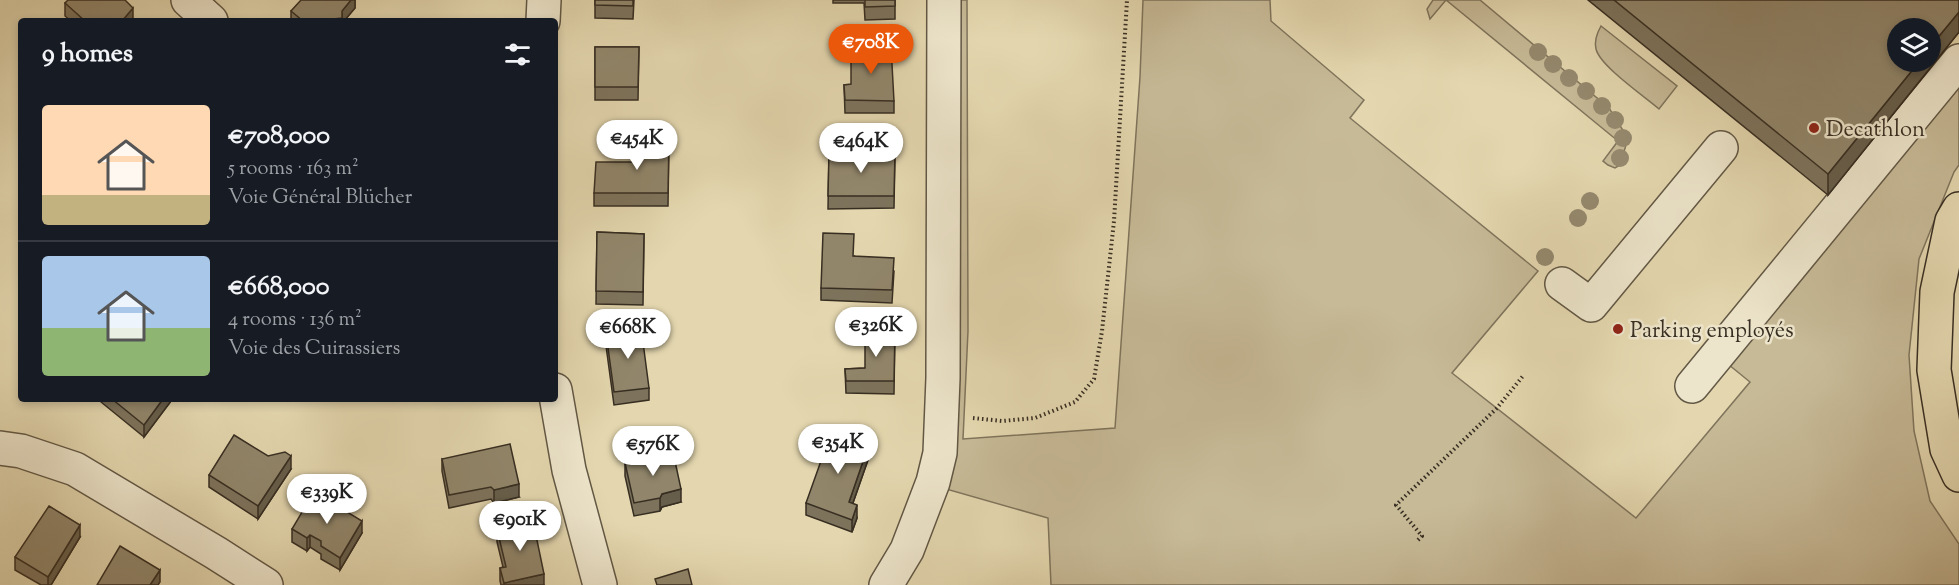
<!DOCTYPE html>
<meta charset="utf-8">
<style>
body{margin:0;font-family:"Sorts Mill Goudy",serif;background:#242831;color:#f1f3f6;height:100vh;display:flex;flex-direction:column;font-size:22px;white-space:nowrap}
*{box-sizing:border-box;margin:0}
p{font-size:20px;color:#9ea1a6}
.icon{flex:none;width:33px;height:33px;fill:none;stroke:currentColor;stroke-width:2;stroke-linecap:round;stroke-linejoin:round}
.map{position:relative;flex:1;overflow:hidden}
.sheet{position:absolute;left:18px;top:18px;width:540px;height:384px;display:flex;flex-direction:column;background:#171b24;border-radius:6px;box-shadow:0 3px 9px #0003}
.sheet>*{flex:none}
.buttons{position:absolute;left:1887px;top:18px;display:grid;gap:12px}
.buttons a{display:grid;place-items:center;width:54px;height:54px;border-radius:50%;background:#171b24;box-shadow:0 3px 9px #0003;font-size:30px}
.price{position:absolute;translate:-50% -51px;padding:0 14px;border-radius:21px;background:#fff;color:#222;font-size:20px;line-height:39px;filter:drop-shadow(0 2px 3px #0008)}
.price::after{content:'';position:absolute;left:50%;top:36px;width:18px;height:14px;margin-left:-9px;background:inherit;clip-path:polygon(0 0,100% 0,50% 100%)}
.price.selected{background:#ea580c;color:#fff}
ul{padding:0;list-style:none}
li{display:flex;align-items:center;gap:18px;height:150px;padding:0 24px}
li+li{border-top:2px solid #363941}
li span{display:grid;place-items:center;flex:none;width:168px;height:120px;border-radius:6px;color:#555}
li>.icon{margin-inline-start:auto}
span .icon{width:72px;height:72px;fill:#fffc;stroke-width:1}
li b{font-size:26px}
h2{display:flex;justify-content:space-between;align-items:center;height:72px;padding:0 24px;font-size:26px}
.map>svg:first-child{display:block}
</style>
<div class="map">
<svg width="1959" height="585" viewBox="0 0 1959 585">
<rect width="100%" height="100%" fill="#e4d7af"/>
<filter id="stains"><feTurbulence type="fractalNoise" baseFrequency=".00333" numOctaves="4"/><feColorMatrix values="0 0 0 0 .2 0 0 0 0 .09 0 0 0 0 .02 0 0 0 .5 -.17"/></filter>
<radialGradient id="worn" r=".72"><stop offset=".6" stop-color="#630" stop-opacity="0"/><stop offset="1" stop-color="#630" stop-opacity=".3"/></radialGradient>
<g fill="#c7ba97" stroke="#7f745c" stroke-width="1.5">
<path d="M956,0H967L968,331L963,439L1115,428L1140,77L1143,0H1270L1271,21L1364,100L1350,118L1538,271L1452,373L1636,518L1750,382L1723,360L1959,75V165L1954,172L1919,259L1909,355L1914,431L1930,501L1959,544V585H1051L1048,518L946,489Z"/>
<path d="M1433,0H1480L1609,108L1624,132L1626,145L1620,165L1615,168L1608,165L1603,161L1618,141L1446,0L1430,19L1427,9Z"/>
<path d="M1601,26L1677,86L1659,109C1644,96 1600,66 1596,49C1594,41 1597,33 1601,26Z"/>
</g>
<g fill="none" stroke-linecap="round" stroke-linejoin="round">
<g stroke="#625845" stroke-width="36">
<g id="minor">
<path d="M188,0L211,21"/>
<path d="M543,21L544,0"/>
<path d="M1562,284L1591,305L1721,148"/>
<path d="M1692,386L1959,61"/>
<path d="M555,390L569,470L600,585"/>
<path d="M0,448L21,451L75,469L216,553L266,585"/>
<path d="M886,585L907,550L933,482L940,453L943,378L944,0"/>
</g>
</g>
<g stroke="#372e22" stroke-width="36">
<path id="highway" d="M1959,209L1952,221L1937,292L1934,370L1947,449L1959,475"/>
</g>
<g stroke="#372e22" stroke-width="4" stroke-dasharray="1.5 3" stroke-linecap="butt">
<path d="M973,418L1002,421L1035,418L1075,402L1094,379L1102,331L1114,221L1127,0"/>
<path d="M1418,540L1422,536L1396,505L1497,408L1523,376"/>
</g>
<use href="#minor" stroke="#ede5cb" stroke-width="33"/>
<use href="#highway" stroke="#e4d7af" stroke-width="33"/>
</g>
<g fill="#95896e">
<circle cx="1538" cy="52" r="9"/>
<circle cx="1553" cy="64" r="9"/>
<circle cx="1569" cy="78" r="9"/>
<circle cx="1586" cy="91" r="9"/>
<circle cx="1602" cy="106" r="9"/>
<circle cx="1615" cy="120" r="9"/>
<circle cx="1623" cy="138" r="9"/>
<circle cx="1620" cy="158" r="9"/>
<circle cx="1590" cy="201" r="9"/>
<circle cx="1578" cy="218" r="9"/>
<circle cx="1545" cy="257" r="9"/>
</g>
<g fill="#7d735c" stroke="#372e22" stroke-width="1.5">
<path d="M355,0V8L344,21H291V11Z"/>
<path d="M595,0H634L633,19L595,18Z"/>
<path d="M833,0H895V19L865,20L864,3H833Z"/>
<path d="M1588,0H1959V32L1828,195Z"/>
<path d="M65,3L133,20L71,21L65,16Z"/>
<path d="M595,47H639L638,100H595Z"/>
<path d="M844,85L894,101V113H845Z"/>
<path d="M669,140L668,206H594V193L636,162Z"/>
<path d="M829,152H895L894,208L828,209Z"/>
<path d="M597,232L644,234L643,305L596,304Z"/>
<path d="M854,256L894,271L892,303L821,300V288Z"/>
<path d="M895,329L894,394L846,393L845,369L865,368Z"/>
<path d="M606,333L649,388V400L614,405L606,346Z"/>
<path d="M101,399H171V401L144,437L101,402Z"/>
<path d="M869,457L853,503L857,518L852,532L806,515V503Z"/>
<path d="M442,459L519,497L494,503L491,499L449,508L442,471Z"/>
<path d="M625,463L681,502L662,507L660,511L634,516L625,476Z"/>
<path d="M291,469L258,519L209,487V475Z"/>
<path d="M292,529L362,533L340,570L321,559V554L310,547L307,551L292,542Z"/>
<path d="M497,529L544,585H501L500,581V568L503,567L497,542Z"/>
<path d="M80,537L51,585H41L15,570V557Z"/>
</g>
<g fill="#665e4b" stroke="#372e22" stroke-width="1.5">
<path d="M351,0H355V8L344,21H342V11Z"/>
<path d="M133,8V21H122Z"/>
<path d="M1959,12V32L1828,195V174L1919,62H1930V47Z"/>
<path d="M163,399H171V401L144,437V425Z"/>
<path d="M869,444V457L849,514V502Z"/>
<path d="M291,456V469L258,519V506Z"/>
<path d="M519,484V497L494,503V490Z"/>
<path d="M681,489V502L662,507L660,511V498L662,494Z"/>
<path d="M857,505V518L852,532V520Z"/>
<path d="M362,521V533L340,570V558Z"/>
<path d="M80,525V537L51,585H48V577Z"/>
<path d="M310,535V547L307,551V538Z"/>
<path d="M160,570V582L158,585H150Z"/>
<path d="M544,574V585H504V583Z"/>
</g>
<g fill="#91866b" stroke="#372e22" stroke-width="1.5">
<path d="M68,0H125L133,8L122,21H85L65,3Z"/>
<path d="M301,0H351L342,11V18L334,19L332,21H303L291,11Z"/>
<path d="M595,0H633V6L595,5Z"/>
<path d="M865,0H895V6L865,7Z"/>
<path d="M1614,0H1959V12L1930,47V28H1898V62H1919L1828,174Z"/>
<path d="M891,46L894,101L845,100L844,85L851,84V47Z"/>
<path d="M595,47H639L638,87H595Z"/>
<path d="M637,140H669L668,193H594L596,162H636Z"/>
<path d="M829,152H895L894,196H828Z"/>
<path d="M597,232L644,234L643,292L596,291Z"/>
<path d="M823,233L854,234L853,256L894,258L892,290L821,288Z"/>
<path d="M641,327L649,388L614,392L606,333Z"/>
<path d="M865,329H895L894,381H846L845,369L865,368Z"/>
<path d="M112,399H163L144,425Z"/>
<path d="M832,430L869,444L849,502L857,505L852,520L806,503Z"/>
<path d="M234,435L268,456L285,452L291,456L258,506L209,475Z"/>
<path d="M510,444L519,484L494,490L491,487L449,495L442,459Z"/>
<path d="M673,452L681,489L662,494L660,498L634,503L625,463Z"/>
<path d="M314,492L362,521L340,558L321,546V541L310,535L307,538L292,529Z"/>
<path d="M49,506L80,525L48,577L15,557Z"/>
<path d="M533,521L544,574L504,583L500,568L506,567L497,529Z"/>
<path d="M120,546L160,570L150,585H97Z"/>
<path d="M688,569L692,585H657L655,579Z"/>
</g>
<g fill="#8f2418" stroke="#ede5cb" stroke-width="2">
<circle cx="1814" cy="128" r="6"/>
<circle cx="1618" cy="329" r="6"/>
</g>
<g text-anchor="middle" stroke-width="5" stroke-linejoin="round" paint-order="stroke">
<g font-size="22" fill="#372e22" stroke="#ede5cb" text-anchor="start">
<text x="1826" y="136">Decathlon</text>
<text x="1630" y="337">Parking employés</text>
</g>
</g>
<rect width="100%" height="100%" filter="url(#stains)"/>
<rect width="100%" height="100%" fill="url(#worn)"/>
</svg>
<div class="buttons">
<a><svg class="icon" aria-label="layers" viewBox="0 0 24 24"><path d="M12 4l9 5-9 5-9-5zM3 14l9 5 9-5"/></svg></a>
</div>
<b class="price selected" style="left:871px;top:75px">€708K</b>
<b class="price" style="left:637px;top:171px">€454K</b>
<b class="price" style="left:861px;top:174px">€464K</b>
<b class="price" style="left:876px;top:358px">€326K</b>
<b class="price" style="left:628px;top:360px">€668K</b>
<b class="price" style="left:838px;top:475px">€354K</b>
<b class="price" style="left:653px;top:477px">€576K</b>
<b class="price" style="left:327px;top:525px">€339K</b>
<b class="price" style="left:520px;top:552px">€901K</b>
<section class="sheet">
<h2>9 homes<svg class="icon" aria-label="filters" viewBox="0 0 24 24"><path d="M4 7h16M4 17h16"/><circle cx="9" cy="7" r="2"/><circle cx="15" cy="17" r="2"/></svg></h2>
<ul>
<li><span style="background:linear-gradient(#ffd9b3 75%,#c2b280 0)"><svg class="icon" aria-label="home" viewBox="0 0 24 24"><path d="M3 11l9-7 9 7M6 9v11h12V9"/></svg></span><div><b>€708,000</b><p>5 rooms · 163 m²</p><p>Voie Général Blücher</p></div></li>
<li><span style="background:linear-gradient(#a9c7e8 60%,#8fb573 0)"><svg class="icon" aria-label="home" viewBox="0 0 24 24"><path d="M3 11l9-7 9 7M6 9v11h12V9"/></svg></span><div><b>€668,000</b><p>4 rooms · 136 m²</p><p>Voie des Cuirassiers</p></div></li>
</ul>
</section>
</div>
